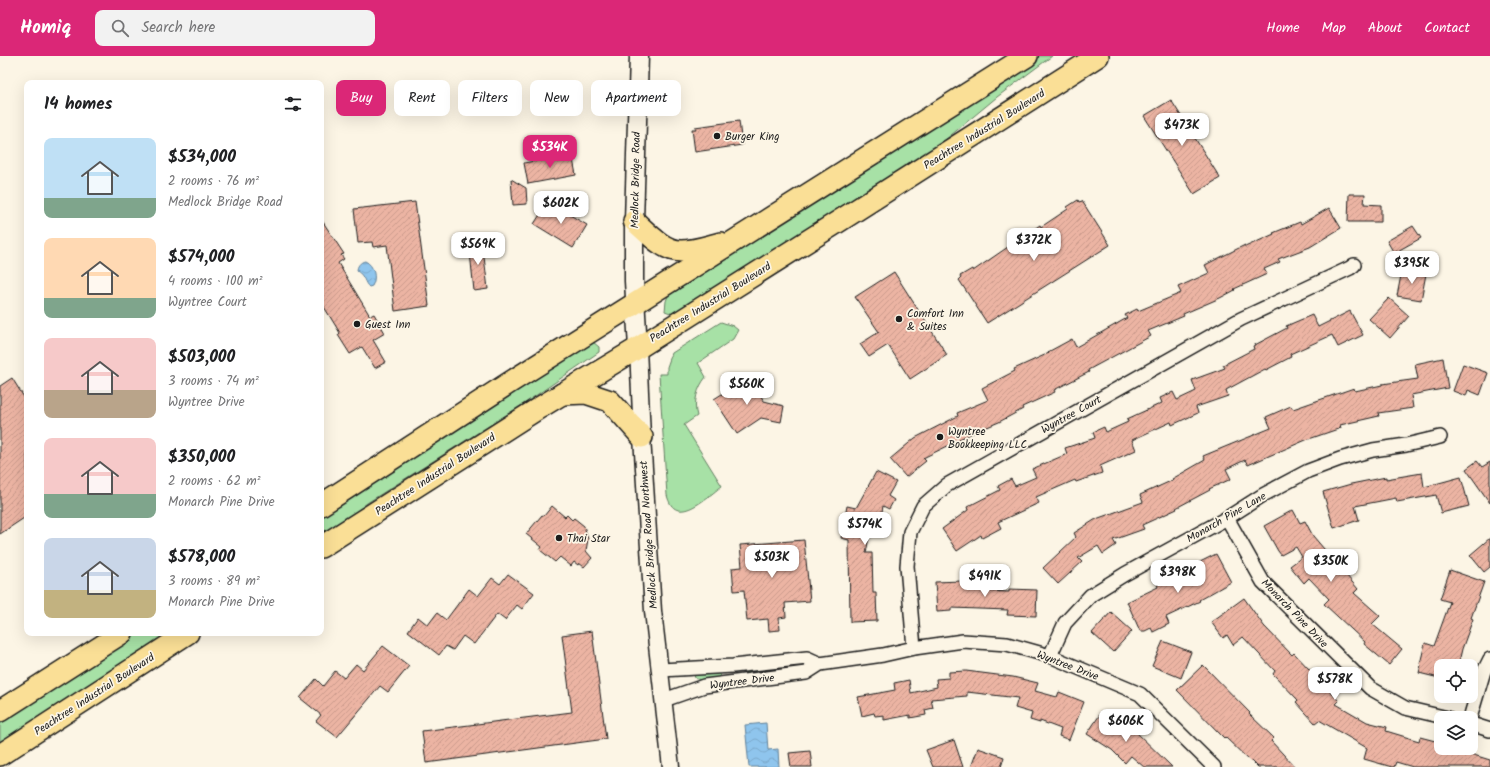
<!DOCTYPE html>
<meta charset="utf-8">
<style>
body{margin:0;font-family:Kalam,sans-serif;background:#f2f2f2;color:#202124;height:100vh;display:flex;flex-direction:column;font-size:15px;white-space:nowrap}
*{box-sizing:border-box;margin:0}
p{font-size:13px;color:#757577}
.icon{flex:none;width:22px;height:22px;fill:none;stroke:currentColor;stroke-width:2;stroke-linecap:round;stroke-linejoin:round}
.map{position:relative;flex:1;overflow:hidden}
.sheet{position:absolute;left:24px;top:24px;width:300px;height:556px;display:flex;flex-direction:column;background:#fff;border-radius:8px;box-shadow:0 4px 16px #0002}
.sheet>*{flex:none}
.banner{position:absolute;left:336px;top:24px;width:380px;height:36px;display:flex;gap:8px}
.buttons{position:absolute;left:1434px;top:603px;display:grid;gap:8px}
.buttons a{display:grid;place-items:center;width:44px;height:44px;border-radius:8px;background:#fff;box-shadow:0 4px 16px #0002;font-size:20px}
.price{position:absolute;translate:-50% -34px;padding:0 9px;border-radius:8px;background:#fff;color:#222;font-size:13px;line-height:26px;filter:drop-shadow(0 1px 2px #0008)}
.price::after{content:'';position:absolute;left:50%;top:24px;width:12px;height:9px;margin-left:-6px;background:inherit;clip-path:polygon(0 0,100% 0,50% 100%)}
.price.active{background:#db2777;color:#fff}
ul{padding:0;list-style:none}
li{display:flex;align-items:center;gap:12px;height:100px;padding:0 20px}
li span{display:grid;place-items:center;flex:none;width:112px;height:80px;border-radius:8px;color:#555}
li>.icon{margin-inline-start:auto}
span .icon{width:48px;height:48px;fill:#fffc;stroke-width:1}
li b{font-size:17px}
h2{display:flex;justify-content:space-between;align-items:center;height:48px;padding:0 20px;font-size:17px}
.tag{padding:0 14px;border-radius:8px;background:#fff;box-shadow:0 4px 16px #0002;font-size:14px;line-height:36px}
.tag.active{background:#db2777;color:#fff}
header{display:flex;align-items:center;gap:24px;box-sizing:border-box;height:56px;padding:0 20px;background:#db2777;color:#fff}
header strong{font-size:19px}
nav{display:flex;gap:22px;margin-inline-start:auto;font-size:14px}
.search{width:280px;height:36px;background:#f2f2f2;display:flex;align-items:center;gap:10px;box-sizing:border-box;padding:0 14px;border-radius:8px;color:#757577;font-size:15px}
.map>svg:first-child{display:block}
</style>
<header>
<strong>Homiq</strong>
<div class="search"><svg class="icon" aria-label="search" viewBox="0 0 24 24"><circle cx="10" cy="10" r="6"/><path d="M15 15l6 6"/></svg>Search here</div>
<nav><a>Home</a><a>Map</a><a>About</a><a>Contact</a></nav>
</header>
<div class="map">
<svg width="1490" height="711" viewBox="0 0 1490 711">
<defs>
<pattern id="water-waves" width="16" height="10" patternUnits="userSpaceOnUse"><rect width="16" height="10" fill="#8fc5ed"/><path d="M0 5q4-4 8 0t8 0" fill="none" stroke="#7ba9cb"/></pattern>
<pattern id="building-hatch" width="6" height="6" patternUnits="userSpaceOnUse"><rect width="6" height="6" fill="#ecb4a3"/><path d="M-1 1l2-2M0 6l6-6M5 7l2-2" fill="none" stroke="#ca9a8c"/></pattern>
</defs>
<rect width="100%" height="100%" fill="#fcf5e5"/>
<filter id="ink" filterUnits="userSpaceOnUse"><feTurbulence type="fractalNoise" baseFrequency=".025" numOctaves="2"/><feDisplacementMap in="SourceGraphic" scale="8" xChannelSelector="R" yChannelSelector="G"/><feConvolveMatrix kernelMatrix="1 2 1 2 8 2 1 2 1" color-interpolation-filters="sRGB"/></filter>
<g filter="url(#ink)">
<g fill="#a7e1a6" stroke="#627e61">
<path d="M1033,0H1052L997,41L939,89L779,193L682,253L673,258L665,255L666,245L668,240L951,59Z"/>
<path d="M721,266L733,270L738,274L733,283L698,307L706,321C697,332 693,347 697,360L684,369L722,430C707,441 675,473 667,439L659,318H667V311L672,297Z"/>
<path d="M593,286L599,291V296L525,347L367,447L334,474L321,483V456Z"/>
<path d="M133,577H175L0,687V668L55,632Z"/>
<path d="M805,607L806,610L748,619L745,617L746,613Z"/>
<path d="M721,616L720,621C713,623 702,626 695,622L694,619L696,617Z"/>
</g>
<g fill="url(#water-waves)" stroke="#618199">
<path d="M365,205C374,209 377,222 372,230L369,231C364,227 365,220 357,215C357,210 360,206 365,205Z"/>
<path d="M766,667L768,694L778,693L779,711H749L745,669Z"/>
</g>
<g fill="url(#building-hatch)" stroke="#1c1c1c">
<path d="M1171,44L1220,122L1194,138L1144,60Z"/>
<path d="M739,65L742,89L695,96L692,73H696L695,71Z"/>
<path d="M572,98L576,119L528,128L524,107Z"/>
<path d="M511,123L526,132L527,148L513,149Z"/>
<path d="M1349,138H1365L1364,148L1381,149V166H1348Z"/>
<path d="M1078,144L1079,146L1082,145L1110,189L987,267L959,224L961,222L960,220L972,213L973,215L1040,169L1041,171L1068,153L1067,151Z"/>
<path d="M415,146L429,250L395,255L387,189L373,191L372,186L358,187L354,153Z"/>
<path d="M548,146L587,169L573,192L534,168Z"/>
<path d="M1329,152L1341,172L1310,191L1278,203L1280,206L1264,213L1267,218L1234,233L1235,234L1220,242L1183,258L1184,260L1148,275L1151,280L1088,314L1089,316L1054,334L1055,336L1022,351L1023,353L999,366L959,383L960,384L923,402L926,405L906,421L890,403L915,382L958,360L957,357L988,344L982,332L1015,315L1014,313L1049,297L1048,296L1072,283L1076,291L1127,262L1125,259L1137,253L1138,255L1181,237L1178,231L1209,217L1205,209L1245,189V191L1274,178L1273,177L1300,166L1301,168Z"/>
<path d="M321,163L344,198L341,199L344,203L338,207L370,260L374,258L385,277L373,284L386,306L375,312L362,291L350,298L338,279L340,277L321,246Z"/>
<path d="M1413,170L1421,182L1394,197L1387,185Z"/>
<path d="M482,185L488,233L474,235L469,187Z"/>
<path d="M1402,214L1426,218L1421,244L1397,240Z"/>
<path d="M894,216L947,299L910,323L888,289L869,301L860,288L879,276L855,241Z"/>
<path d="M1389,242L1409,260L1390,282L1369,263Z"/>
<path d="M1350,255L1363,279L1338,291L1332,279L1290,298L1291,301L1266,314L1265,313L1226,334L1228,340L1196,351L1198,357L1172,369L1171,366L1132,384L1136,394L1100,410L1102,417L1076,426L1075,424L1036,441L1039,447L998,466L1001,472L982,482L981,479L957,495L942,473L968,454L967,451L1000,434L998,430L1011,423L1015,430L1036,421L1032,413L1067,398L1065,392L1095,382L1093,376L1104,371L1106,376L1128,366L1127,363L1162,347L1160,342L1173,336L1177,344L1196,335L1192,324L1225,312L1223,309L1254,293L1253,290L1287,272L1286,270L1312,259L1318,271Z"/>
<path d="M1443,302L1448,332L1411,339L1413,352L1378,357L1379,360L1340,369L1341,372L1306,384L1248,409L1245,404L1226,413L1231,423L1209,433L1210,434L1176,452L1177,453L1142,469L1144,473L1113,484L1116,489L1103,498L1098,490L1078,502L1082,506L1058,528L1043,512L1076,481L1074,477L1096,463L1143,446L1140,439L1173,424L1172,423L1205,404L1203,400L1271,372L1266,361L1291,350L1293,353L1354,332L1355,335L1382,329V328L1418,323L1415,308Z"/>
<path d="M1463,308L1488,317L1480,339L1468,334L1466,340L1453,335Z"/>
<path d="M749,321L764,345L784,350L781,366L761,362L737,378L714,343Z"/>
<path d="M12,322L27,346V460L0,478V330Z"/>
<path d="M1477,405L1482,411L1490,406V447L1466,413Z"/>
<path d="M876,416L896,426L888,440L894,444L889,453L883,450L879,472L871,471L866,497H872L873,537H876L877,565L850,566L849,484L841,482L847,450L856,452Z"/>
<path d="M1422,417L1424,431L1461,421L1469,450L1441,457L1436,439L1397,446L1396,442L1355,450L1359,464L1334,472L1323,436L1351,428L1386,421V423Z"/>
<path d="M552,450L565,461L567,459L572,464L574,462L584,470L588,483L586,495L592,502L584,511L579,507L578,509L574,506L571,510L560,501L555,506L540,494L542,491L526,478L542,459L544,460Z"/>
<path d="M1293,454L1300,467L1305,465L1313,480L1358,533L1354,537L1380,560L1372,568L1402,593L1389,609L1364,588L1365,586L1324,548L1329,543L1309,522L1304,527L1290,510L1302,501L1296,491L1281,499L1278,495L1264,470Z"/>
<path d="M1490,482V511L1484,516L1470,499Z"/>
<path d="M804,484L810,545L785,547L786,561L779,562L780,574L769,575L768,563L747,565L744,534L734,535L732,512L742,511L740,489Z"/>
<path d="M1216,498L1231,526L1199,544L1200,545L1166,561L1169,568L1153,576L1151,572L1145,575H1140L1127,546L1158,531L1157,529L1191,513L1190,511Z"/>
<path d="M1450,514L1484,526L1471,562L1473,563L1462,593L1458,610H1441L1439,622L1419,617L1421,609L1420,608L1425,587L1434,590L1450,546L1440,543Z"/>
<path d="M508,518L534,537L522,553L517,549L505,564L497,558L474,588L463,580L453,594L446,590L439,599L408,575L418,561L428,569L437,557L446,564L469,533L478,540L492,522L500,528Z"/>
<path d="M962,525V527L989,528V535L1009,536V533L1037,534L1036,560L1007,559L1008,554L951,552V555L937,556L935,526Z"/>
<path d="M1244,542L1264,570L1292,599L1294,597L1339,645L1336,648L1367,666L1387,671L1386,675L1419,685L1420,681L1439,686L1437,692H1451L1490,704V711H1413L1396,706L1394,711H1392L1364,703L1367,692L1319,664L1315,667L1296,646L1298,644L1273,618L1275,615L1243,581L1233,589L1227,579L1223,582L1211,566Z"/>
<path d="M1111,556L1132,575L1113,596L1092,577Z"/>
<path d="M592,575L606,683L426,707L422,675L572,656L562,579Z"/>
<path d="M1163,585L1191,596L1181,622L1152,610Z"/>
<path d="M383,590L409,610L388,636L380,630L337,681L316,665L321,659L300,642L316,623L323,630L335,615L344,622L356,608L363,614Z"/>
<path d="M1203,609L1250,657L1249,658L1274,682L1271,685L1295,711H1258L1252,705L1251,706L1225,681L1224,682L1177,634Z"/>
<path d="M966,615L1013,621L1038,627L1035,635L1057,641L1059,636L1084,646L1069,684L1059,680L1061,673L1040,665V667L1030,664L1032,657L1015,652L1018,642L967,636V640L931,643L933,652L925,654L926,659L910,662V659L884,664V659L875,660L874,657L862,660L858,641L895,634L894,627L909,624L911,637L937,631L936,623L949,622V616Z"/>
<path d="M1101,657L1130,676L1133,673L1172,711H1144L1131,700L1125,707L1112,694L1087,678Z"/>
<path d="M954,684L963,711H933L926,694Z"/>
<path d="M978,692L1004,701L1001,711H971Z"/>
<path d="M810,695L812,711H791L789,697Z"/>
</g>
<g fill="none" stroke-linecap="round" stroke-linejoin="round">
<g stroke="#1c1c1c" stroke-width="16">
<g id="minor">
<path d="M1227,462L1263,526L1370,632L1405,652L1448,662"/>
<path d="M914,592L907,510L910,476L923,450L947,429L1241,263L1350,212L1354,209"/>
<path d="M1050,600L1065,567L1091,539L1125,518L1227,462L1263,439L1308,415L1340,403L1373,394L1406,389L1440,381"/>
<path d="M661,614L733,610L807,602L820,608"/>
<path d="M664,644L704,630L806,617L820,608L883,599L914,592L963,585L1007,588L1050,600L1140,638L1214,711"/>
<path d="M1470,662L1484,615L1490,603"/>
<path d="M1471,668L1490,674"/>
</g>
</g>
<g stroke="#1c1c1c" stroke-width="19">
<path id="tertiary" d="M638,292L642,381L653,555L671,711"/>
</g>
<g stroke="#1c1c1c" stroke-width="21">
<path id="secondary" d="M638,292L634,225V165L639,0"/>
</g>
<g stroke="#1c1c1c" stroke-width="24">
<g id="trunk">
<path d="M634,165C647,176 663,195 681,195C695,195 708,190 721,187"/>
<path d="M562,338L586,337L610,345L642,381"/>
<path d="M321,449L509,327L1027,0"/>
<path d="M321,491L539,352L638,292L833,169L1098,0"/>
<path d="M0,655L122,577"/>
<path d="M0,699L188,577"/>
</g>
</g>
<use href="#minor" stroke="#fcf5e5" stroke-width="13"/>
<use href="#tertiary" stroke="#fcf5e5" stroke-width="16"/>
<use href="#secondary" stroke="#fcf5e5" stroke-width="18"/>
<use href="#trunk" stroke="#fadf96" stroke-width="21"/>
</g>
</g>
<g fill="#1c1c1c" stroke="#fcf5e5" stroke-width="1.5">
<circle cx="717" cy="80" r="4"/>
<circle cx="899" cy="263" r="4"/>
<circle cx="357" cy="268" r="4"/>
<circle cx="940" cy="381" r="4"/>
<circle cx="559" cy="482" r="4"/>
</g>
<g text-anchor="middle" stroke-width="3.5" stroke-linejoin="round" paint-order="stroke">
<g font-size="11" fill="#1c1c1c" stroke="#fcf5e5">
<text transform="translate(984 73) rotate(-32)" y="4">Peachtree Industrial Boulevard</text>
<text transform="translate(635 124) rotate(-89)" y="4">Medlock Bridge Road</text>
<text transform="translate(710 246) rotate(-32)" y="4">Peachtree Industrial Boulevard</text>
<text transform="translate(1071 358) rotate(-29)" y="4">Wyntree Court</text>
<text transform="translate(435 418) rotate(-33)" y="4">Peachtree Industrial Boulevard</text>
<text transform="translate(1226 461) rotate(-30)" y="4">Monarch Pine Lane</text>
<text transform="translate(648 479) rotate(-94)" y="4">Medlock Bridge Road Northwest</text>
<text transform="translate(1295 557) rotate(46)" y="4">Monarch Pine Drive</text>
<text transform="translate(1068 609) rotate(21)" y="4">Wyntree Drive</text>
<text transform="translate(742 625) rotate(-7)" y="4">Wyntree Drive</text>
<text transform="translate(94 638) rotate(-33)" y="4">Peachtree Industrial Boulevard</text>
</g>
<g font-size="11" fill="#1c1c1c" stroke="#fcf5e5" text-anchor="start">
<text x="725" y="84">Burger King</text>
<text x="907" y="261">Comfort Inn<tspan x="907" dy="13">&amp; Suites</tspan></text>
<text x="365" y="272">Guest Inn</text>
<text x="948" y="379">Wyntree<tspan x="948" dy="13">Bookkeeping LLC</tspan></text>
<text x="567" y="486">Thai Star</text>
</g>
</g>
</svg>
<div class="buttons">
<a><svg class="icon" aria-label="locate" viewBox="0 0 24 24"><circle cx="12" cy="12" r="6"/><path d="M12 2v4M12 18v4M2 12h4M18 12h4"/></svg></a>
<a><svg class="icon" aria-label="layers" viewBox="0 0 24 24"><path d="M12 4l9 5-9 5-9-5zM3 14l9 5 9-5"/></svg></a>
</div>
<b class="price" style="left:1182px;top:91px">$473K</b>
<b class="price active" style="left:550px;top:113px">$534K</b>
<b class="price" style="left:561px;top:169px">$602K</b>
<b class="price" style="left:1034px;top:206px">$372K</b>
<b class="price" style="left:478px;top:210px">$569K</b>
<b class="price" style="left:1412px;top:229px">$395K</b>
<b class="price" style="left:747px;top:350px">$560K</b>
<b class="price" style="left:865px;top:490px">$574K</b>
<b class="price" style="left:772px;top:523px">$503K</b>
<b class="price" style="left:1331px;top:527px">$350K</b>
<b class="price" style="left:1178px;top:538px">$398K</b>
<b class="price" style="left:985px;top:542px">$491K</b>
<b class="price" style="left:1335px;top:645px">$578K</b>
<b class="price" style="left:1126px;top:687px">$606K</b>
<div class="banner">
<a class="tag active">Buy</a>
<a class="tag">Rent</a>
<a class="tag">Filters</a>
<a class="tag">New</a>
<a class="tag">Apartment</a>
</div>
<section class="sheet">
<h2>14 homes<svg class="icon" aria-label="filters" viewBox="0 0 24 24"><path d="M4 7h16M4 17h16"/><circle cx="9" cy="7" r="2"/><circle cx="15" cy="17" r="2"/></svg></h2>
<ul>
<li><span style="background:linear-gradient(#bfe0f5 75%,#7fa58c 0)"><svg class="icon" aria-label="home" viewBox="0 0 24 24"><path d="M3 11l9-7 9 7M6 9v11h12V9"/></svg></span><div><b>$534,000</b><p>2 rooms · 76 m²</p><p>Medlock Bridge Road</p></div></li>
<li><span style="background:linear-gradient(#ffd9b3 75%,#7fa58c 0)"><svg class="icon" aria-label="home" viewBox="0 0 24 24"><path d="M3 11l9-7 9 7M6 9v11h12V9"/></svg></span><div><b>$574,000</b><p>4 rooms · 100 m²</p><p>Wyntree Court</p></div></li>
<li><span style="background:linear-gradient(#f6c9c9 65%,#b9a48a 0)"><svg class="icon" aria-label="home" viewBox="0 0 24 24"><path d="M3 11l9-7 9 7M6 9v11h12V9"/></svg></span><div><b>$503,000</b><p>3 rooms · 74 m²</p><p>Wyntree Drive</p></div></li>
<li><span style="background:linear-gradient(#f6c9c9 70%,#7fa58c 0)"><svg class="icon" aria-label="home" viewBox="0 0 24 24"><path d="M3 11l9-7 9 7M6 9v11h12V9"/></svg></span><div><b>$350,000</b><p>2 rooms · 62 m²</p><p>Monarch Pine Drive</p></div></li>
<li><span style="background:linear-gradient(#c9d6e8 65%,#c2b280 0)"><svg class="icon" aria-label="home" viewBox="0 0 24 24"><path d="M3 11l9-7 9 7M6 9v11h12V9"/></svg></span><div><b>$578,000</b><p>3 rooms · 89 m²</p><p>Monarch Pine Drive</p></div></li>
</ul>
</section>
</div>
